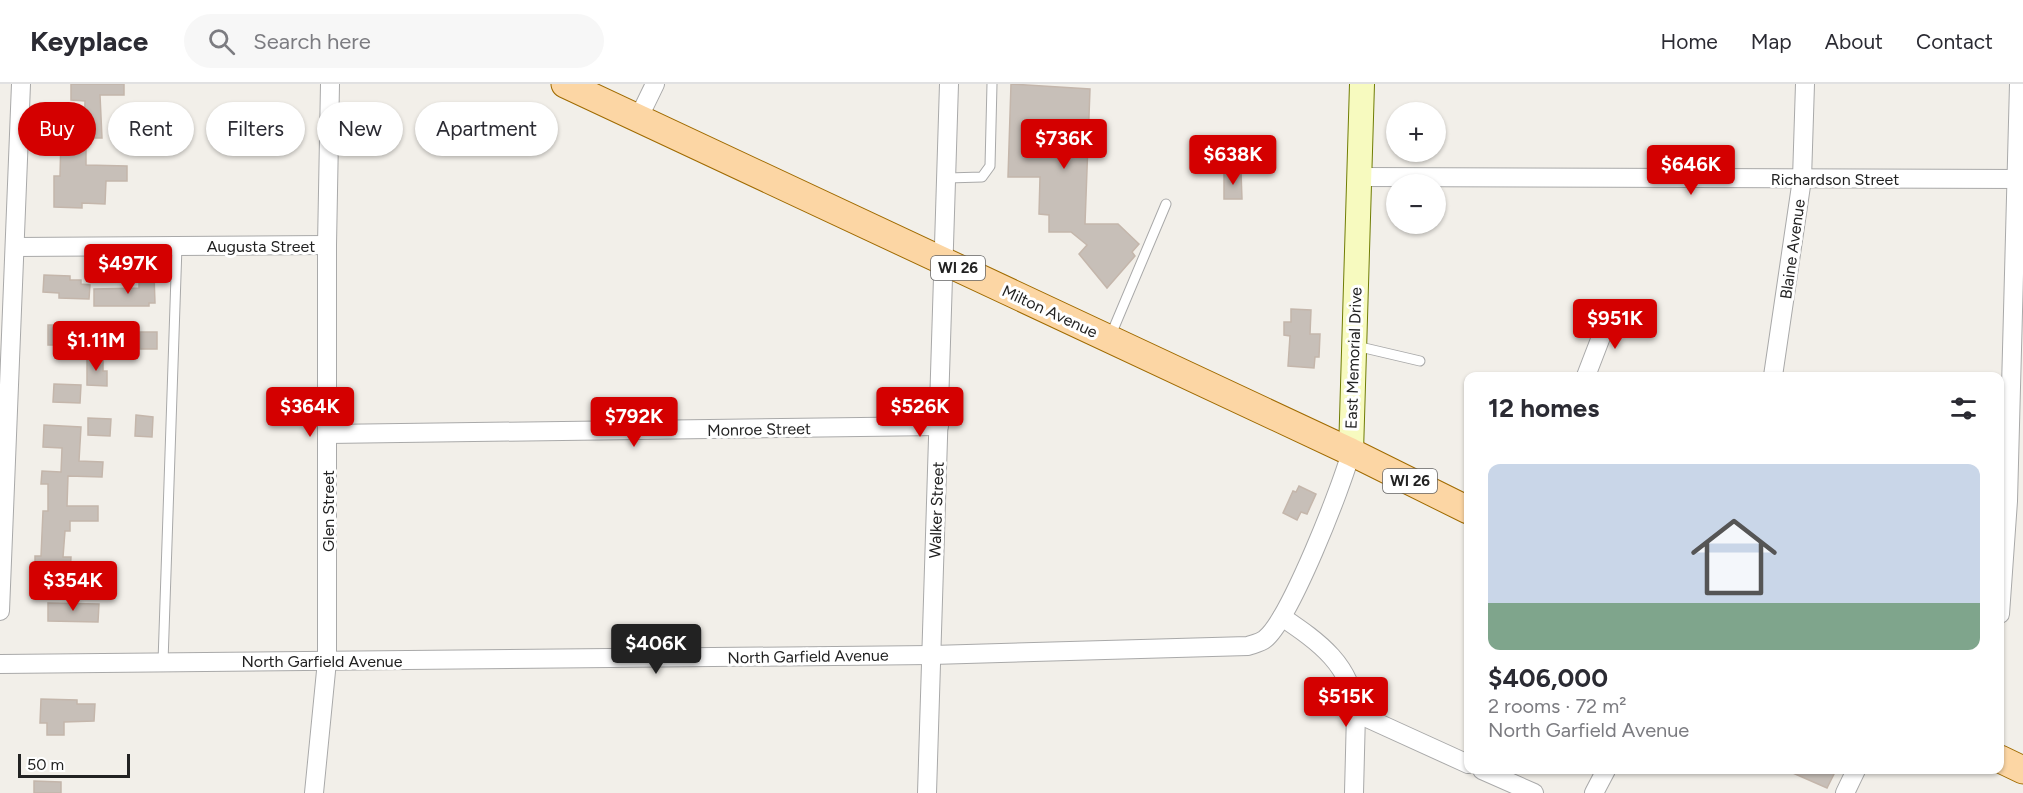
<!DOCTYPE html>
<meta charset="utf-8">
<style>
body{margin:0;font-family:Figtree,sans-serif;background:#f7f7f7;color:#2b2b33;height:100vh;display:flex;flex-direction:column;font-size:22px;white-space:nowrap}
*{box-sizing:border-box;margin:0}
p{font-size:20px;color:#7c7c81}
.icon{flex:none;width:33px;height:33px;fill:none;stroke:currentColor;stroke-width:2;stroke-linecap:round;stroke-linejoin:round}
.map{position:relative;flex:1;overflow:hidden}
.sheet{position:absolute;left:1464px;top:288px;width:540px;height:402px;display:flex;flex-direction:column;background:#fff;border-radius:12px;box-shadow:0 2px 4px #0004}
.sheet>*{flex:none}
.top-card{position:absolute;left:18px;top:18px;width:570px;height:54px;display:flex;gap:12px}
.controls{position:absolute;left:1386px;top:18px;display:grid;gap:12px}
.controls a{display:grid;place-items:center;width:60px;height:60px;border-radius:50%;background:#fff;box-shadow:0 2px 4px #0004;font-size:30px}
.scale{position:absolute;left:18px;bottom:15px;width:112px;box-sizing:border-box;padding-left:6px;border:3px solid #222;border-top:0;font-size:16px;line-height:21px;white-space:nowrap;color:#222;-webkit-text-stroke:4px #fff;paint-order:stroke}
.price{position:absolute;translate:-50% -51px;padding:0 14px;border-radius:6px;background:#d40000;color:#fff;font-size:20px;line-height:39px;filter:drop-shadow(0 2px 3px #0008)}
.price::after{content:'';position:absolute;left:50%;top:36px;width:18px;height:14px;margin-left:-9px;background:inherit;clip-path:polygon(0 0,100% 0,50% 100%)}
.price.on{background:#222;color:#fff}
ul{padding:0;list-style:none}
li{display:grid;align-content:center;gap:12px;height:318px;padding:0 24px}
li+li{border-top:2px solid #e1e1e2}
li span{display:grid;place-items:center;height:186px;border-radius:12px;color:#555}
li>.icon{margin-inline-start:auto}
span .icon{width:108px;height:108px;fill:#fffc;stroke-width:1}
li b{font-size:26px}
h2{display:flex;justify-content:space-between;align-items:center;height:72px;padding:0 24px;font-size:26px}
.chip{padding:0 21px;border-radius:27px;background:#fff;box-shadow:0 2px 4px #0004;font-size:21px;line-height:54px}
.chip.on{background:#d40000;color:#fff}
header{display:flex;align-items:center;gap:36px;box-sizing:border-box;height:84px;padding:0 30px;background:#fff;border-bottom:2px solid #e1e1e2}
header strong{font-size:28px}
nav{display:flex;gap:33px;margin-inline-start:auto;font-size:21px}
.search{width:420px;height:54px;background:#f7f7f7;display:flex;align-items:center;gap:15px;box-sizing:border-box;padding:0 21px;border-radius:33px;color:#7c7c81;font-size:22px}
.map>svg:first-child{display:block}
</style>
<header>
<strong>Keyplace</strong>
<div class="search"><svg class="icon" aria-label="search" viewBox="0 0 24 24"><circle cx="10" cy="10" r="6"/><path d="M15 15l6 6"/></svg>Search here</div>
<nav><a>Home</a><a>Map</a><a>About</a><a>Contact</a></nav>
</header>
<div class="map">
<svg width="2023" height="709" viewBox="0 0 2023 709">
<rect width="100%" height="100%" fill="#f2efe9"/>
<g fill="#c7bfb8" stroke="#c4b6ab" stroke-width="1.5">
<path d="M71,0H124V11H100L102,54H86V81L127,82V97H106L105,120L82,119V124L54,123V92H60L61,53H84L85,17L71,16Z"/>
<path d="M1011,0L1090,5L1085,140H1118L1139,160L1132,168L1135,172L1107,204L1079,170L1087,161L1071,148H1049V131L1039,130L1040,93H1008Z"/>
<path d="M1224,88H1241L1242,115H1224Z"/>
<path d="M44,191L70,192V196H81V200L90,201L89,215L59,214V209L43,208Z"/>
<path d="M139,191H154L155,219H149V222H94V205L139,204Z"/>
<path d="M1291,225L1311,226L1310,250H1320L1319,273H1315L1314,284L1288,282L1290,252L1284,251V238H1291Z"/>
<rect x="48" y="241" width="28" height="20"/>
<rect x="140" y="248" width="17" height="17"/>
<path d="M87,272H103V287H107V302L87,301Z"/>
<path d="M54,300L81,301L80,319L53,318Z"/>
<path d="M136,331L153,333L152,353L135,352Z"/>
<path d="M88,334L111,335L110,352L88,351Z"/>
<path d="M44,341L81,343L79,377L103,378L102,393L68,392L67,422H98V437H70V447H65L63,473H71L70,491H66V495L35,493V472H41L43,427H48V400H41L42,387L61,388L62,364L43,363Z"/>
<path d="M1299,402L1316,410L1307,430L1301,428L1297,436L1283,429L1293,407L1296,408Z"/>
<path d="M48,519L99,520L98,538L48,537Z"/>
<path d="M41,615L77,616V620H95L94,637L64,638V651H47V639H40Z"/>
<path d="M1786,686H1836L1827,704Z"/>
<path d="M34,697L61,698V709H34Z"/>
</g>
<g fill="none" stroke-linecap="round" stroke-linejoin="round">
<g stroke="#a9a9a9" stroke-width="11">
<g id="lane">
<path d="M947,94L982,93L990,82L992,0"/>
<path d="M1110,253L1166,120"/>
<path d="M1356,262L1420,277"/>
<path d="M163,578L177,162"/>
</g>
</g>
<g stroke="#a9a9a9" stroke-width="20">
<g id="street">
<path d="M638,35L655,0"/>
<path d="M1359,93L2023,95"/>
<path d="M15,163L327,161"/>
<path d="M1586,292L1611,227"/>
<path d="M1773,292L1802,95L1805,0"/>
<path d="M328,350L939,342"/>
<path d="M0,527L21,0"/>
<path d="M2000,530L2008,417L2019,0"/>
<path d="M1282,533C1319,558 1352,581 1356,629L1468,680"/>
<path d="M0,580L932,571L1248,562C1253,560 1260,559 1265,555C1290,535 1342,402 1351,368"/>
<path d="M1482,686L1534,709"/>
<path d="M314,709L327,577V161L330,0"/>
<path d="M927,709L949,0"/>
<path d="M1354,709L1356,629"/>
<path d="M1594,709L1606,686"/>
<path d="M1845,709L1856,686"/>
</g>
</g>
<g stroke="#707d05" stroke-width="26">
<path id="secondary" d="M1351,368L1362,0"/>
</g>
<g stroke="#a06b00" stroke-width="29">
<g id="primary">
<path d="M565,0L1351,368L1468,426"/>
<path d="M2000,675L2023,686"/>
</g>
</g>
<use href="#lane" stroke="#fff" stroke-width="9"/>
<use href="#street" stroke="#fff" stroke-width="18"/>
<use href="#secondary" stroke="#f7fabf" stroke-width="24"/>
<use href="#primary" stroke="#fcd6a4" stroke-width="27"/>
</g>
<g text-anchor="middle" stroke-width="6" stroke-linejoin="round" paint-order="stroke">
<g fill="#fff" stroke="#646464" stroke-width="1.5">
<rect x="931" y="172" width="54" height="24" rx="4.5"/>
<rect x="1383" y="385" width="54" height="24" rx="4.5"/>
</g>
<g font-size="15" font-weight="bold" fill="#222">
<text x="958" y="189">WI 26</text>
<text x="1410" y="402">WI 26</text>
</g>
<g font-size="16" fill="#222" stroke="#fff">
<text x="1835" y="101">Richardson Street</text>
<text x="261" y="168">Augusta Street</text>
<text transform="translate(1792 165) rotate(-82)" y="6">Blaine Avenue</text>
<text transform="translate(1050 227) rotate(25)" y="6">Milton Avenue</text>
<text transform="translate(1353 274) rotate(-88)" y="6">East Memorial Drive</text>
<text transform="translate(759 345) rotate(-1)" y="6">Monroe Street</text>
<text transform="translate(936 426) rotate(-88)" y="6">Walker Street</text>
<text transform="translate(328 427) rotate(-90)" y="6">Glen Street</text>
<text transform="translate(808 572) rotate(-1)" y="6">North Garfield Avenue</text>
<text x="322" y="583">North Garfield Avenue</text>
</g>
</g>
</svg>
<div class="controls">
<a>+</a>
<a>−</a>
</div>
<div class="scale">50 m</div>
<b class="price" style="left:1064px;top:86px">$736K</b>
<b class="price" style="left:1233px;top:102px">$638K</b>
<b class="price" style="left:1691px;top:112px">$646K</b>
<b class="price" style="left:128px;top:211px">$497K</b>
<b class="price" style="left:1615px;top:266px">$951K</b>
<b class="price" style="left:96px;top:288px">$1.11M</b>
<b class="price" style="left:310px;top:354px">$364K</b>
<b class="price" style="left:920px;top:354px">$526K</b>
<b class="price" style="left:634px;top:364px">$792K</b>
<b class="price" style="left:73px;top:528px">$354K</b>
<b class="price on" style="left:656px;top:591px">$406K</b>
<b class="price" style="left:1346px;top:644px">$515K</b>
<div class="top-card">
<a class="chip on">Buy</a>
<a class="chip">Rent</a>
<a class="chip">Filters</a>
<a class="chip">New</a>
<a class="chip">Apartment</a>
</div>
<section class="sheet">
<h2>12 homes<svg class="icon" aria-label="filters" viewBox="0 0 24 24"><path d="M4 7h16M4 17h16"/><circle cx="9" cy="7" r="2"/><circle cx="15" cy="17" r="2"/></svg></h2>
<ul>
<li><span style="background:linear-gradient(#c9d6e8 75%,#7fa58c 0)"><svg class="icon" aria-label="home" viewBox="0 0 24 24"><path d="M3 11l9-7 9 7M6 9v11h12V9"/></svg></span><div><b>$406,000</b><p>2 rooms · 72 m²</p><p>North Garfield Avenue</p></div></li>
</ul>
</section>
</div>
